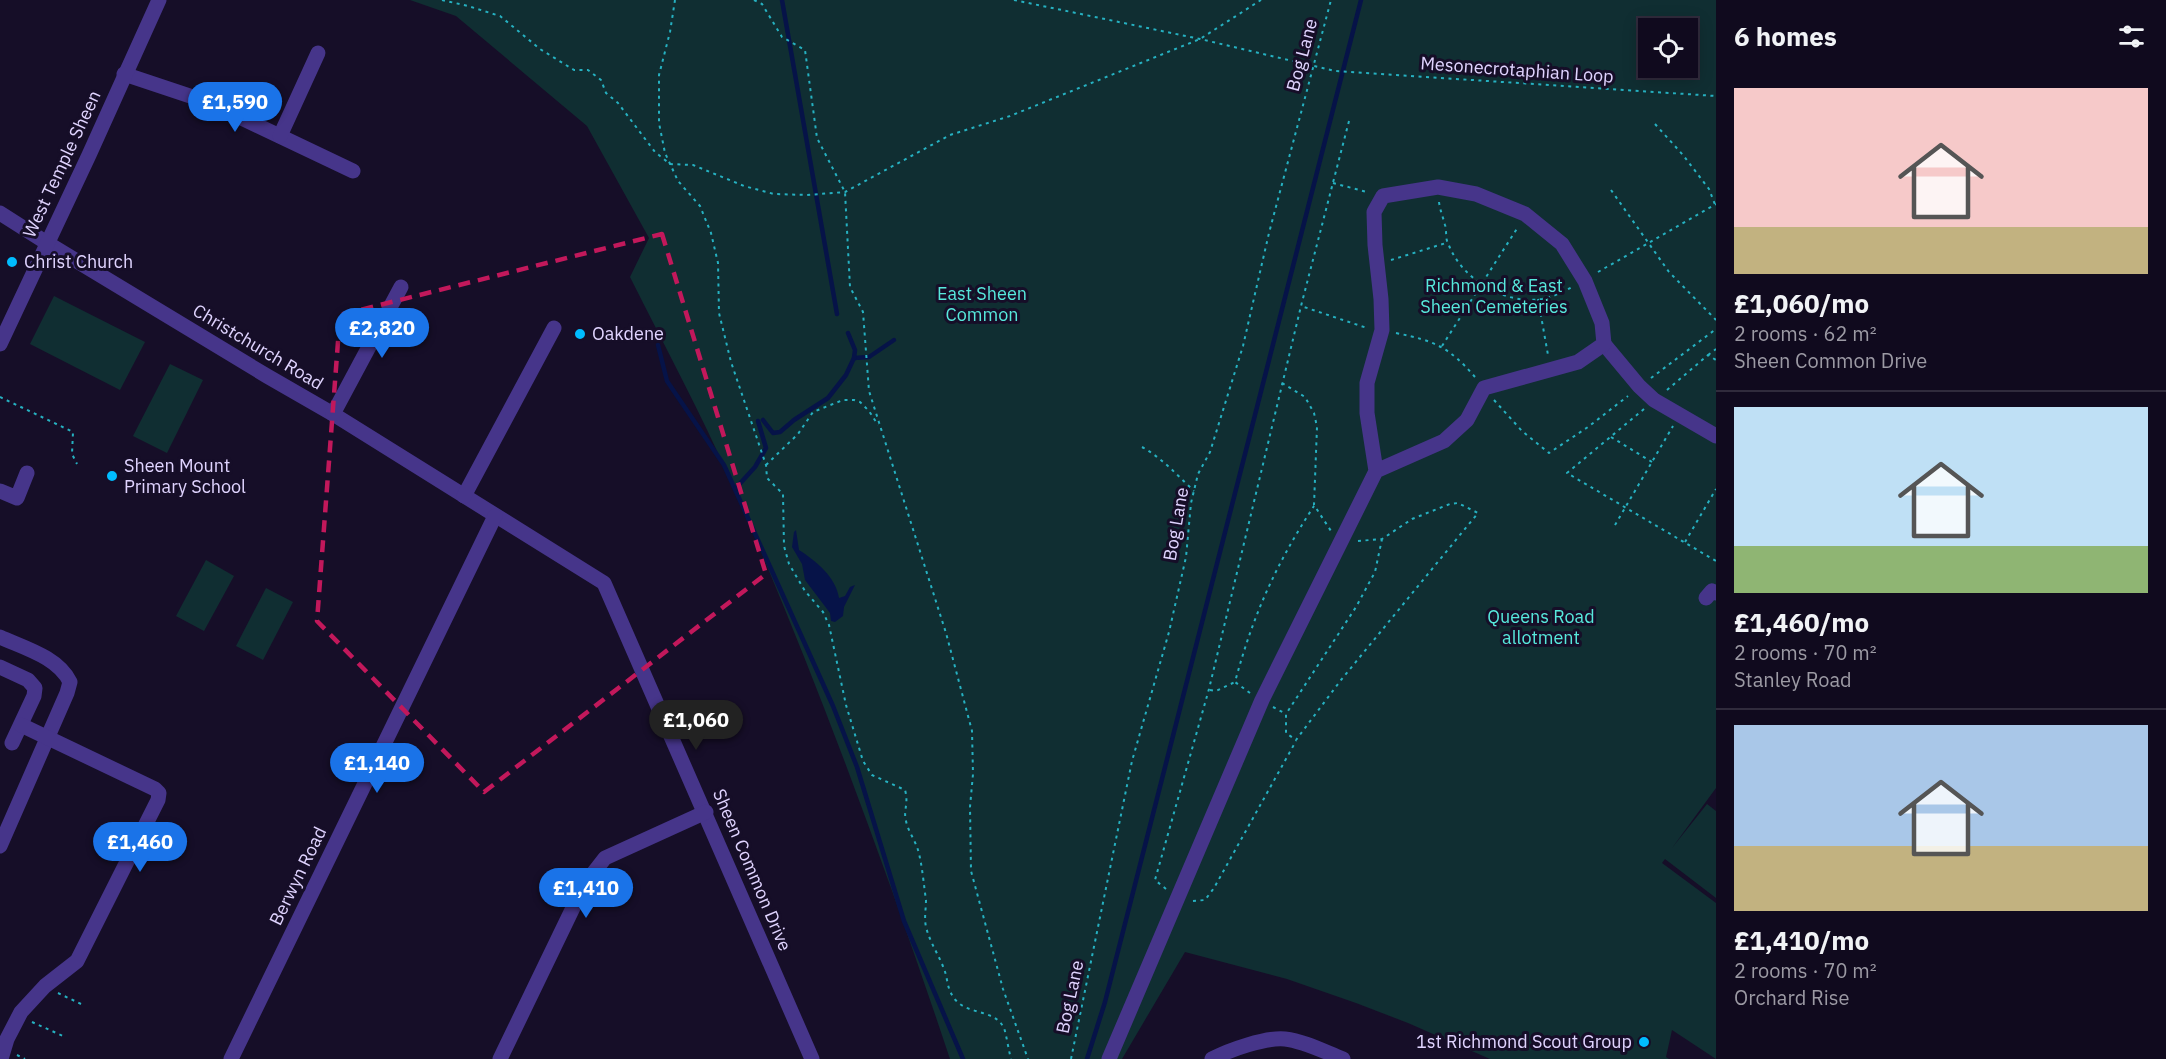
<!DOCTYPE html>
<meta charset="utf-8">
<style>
body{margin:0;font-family:"IBM Plex Sans",sans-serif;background:#191327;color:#f1f3f6;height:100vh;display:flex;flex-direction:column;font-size:22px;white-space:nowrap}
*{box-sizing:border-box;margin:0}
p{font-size:20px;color:#9c9aa4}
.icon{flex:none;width:33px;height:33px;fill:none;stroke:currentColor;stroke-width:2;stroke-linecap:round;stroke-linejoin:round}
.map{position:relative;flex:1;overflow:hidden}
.drawer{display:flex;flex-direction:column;background:#100a1e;width:450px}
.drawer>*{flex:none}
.controls{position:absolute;left:1638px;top:18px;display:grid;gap:12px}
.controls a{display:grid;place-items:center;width:60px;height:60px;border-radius:0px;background:#100a1e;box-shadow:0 3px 15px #0003,0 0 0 2px #302b3c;font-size:30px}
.price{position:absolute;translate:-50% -51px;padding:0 14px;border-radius:21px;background:#1a73e8;color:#fff;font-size:20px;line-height:39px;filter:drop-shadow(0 2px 3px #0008)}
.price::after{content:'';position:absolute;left:50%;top:36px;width:18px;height:14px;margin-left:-9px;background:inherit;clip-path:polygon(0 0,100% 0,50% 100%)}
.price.active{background:#222;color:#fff}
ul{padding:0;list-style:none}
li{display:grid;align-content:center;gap:12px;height:318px;padding:0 18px}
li+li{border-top:2px solid #302b3c}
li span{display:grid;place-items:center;height:186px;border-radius:0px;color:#555}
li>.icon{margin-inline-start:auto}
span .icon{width:108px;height:108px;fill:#fffc;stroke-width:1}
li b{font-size:26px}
h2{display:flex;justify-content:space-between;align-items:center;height:72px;padding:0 18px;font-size:26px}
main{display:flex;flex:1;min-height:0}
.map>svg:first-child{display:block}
</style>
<main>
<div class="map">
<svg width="1716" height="1059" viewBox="0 0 1716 1059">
<rect width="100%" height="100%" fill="#160e28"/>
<g fill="#102e32" fill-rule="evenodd">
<path d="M410,0H1716V788L1672,848L1707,804L1716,811V898L1665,859L1662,863L1716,903V1059L1672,1030L1666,1057L1669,1059H1490L1408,1023L1356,1003L1287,979L1185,952L1122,1059H950C885,864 814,672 732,484C701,413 664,345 630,277L649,238L587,126L456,16ZM1648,28H1688V68H1648Z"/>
<path d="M54,296L145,342L120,390L30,344Z"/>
<path d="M170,364L203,380L167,453L133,436Z"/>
<path d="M206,560L234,576L204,631L176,616Z"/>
<path d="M266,588L293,602L263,660L236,646Z"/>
</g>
<path fill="#061348" d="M796,530L799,550C816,561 836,577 839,598L845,596L850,587L855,585L844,607L843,616L835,622L831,621L830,613L805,580L802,564L792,547L794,532Z"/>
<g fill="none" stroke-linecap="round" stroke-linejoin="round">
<g stroke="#061348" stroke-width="4.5">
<path d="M782,0L837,314"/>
<path d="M658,345L667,381L724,465L833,706L857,767L904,921L963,1059"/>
<path d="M854,358L869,357L894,340"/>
<path d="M763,420L773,433L780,432L794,420L828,398L846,375L854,358L855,350L848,333"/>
<path d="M735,489L755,467L766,448L758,421"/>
<path d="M1087,1059L1105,1002L1361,0"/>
</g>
<g stroke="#26b1c1" stroke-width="2" stroke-dasharray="3 4.5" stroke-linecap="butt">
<path d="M442,0L468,6L500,16L540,49L574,70H588L601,80L606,93L618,103L655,152L670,164L693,165L744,186L774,194L807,195L845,192L950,135L1010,116L1200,39L1261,0"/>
<path d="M675,0L670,32L659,75V123L665,153L678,181L700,206L711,233L718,263L719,313L731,362L766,465L767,478L783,494L784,546L789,564L805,591L823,612L829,625L846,705L863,761L872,775L905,790C909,804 903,810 906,821C908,831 915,840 918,850C922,863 924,887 926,900C926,909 924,918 926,927C930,943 939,955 944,969C947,976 947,984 950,991C961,1018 993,1006 1004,1028C1006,1033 1009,1052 1011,1059"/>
<path d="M754,0L762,4L782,37L805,50L817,138L845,192L850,287L863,312L869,391L946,633L972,731L973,774L970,807L971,871L1003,989L1028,1059"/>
<path d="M1014,0L1200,39L1335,71L1716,96"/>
<path d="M1349,121L1301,306L1367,328"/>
<path d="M1655,124L1683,155L1709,189L1716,207"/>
<path d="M1333,183L1367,192"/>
<path d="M1611,190L1669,272L1716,320"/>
<path d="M1439,202C1440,210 1443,217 1445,225C1447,231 1445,238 1448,243C1461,279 1504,305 1542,299C1553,297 1563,292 1572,287"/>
<path d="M1391,260L1446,243"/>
<path d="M1598,272L1716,204"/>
<path d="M1538,299L1548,355"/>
<path d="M1396,333C1435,341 1449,347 1475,377"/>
<path d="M1442,346L1518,227"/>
<path d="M1708,355L1716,349"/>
<path d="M1651,378L1716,329"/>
<path d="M1282,383L1305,397L1314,413L1317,427L1314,505L1331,531"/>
<path d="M1667,390L1708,355L1716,360"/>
<path d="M0,397L73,432L72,454L77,464"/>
<path d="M1494,400L1522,431L1549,453L1588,427L1628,396"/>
<path d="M1644,409L1567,473L1716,561"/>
<path d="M1611,437L1652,462"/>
<path d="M1142,447C1162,458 1177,475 1194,491"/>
<path d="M766,465L798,434L813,412L843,400H854L860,402L869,411L878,425"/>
<path d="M1615,525L1673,426"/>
<path d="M1358,541L1382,539L1412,519L1450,504L1458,503L1478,513L1341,680L1296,740L1286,733V714L1356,607L1375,572L1382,539"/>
<path d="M1685,542L1716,489"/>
<path d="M1210,690L1216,691L1235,682"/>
<path d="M1250,693L1235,682C1253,615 1276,564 1314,506"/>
<path d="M1273,707L1286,714"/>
<path d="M1166,889L1155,880L1209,689L1301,306"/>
<path d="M1193,901L1205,900L1214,888L1296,741"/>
<path d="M58,993L81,1004"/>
<path d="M32,1022L63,1036"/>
<path d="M17,1055L25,1059"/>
<path d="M1071,1059L1132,761L1169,632L1186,557L1191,503L1198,474L1210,452L1243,346L1269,233L1331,0"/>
</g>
<g stroke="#46358a" stroke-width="15">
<path d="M124,74L208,102L353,171"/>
<path d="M280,136L318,53"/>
<path d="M0,213L47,243L267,376L333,414L604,583L812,1059"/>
<path d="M0,344L89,155L159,0"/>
<path d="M1604,344L1639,386L1654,400L1716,436"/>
<path d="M333,414L401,287"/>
<path d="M0,491L17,498L27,473"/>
<path d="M464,496L554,328"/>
<path d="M1706,598L1712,591L1716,593"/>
<path d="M0,637C24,648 58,657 70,682L67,693L0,846"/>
<path d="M0,667L28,680L35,688L34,696L12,743"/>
<path d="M1,1059L7,1039L21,1012L45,986L77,961L158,800L159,793L155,789L21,725"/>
<path d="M231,1059L495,516"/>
<path d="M500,1059L584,885L605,858L706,812"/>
<path d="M1109,1059L1262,700L1376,471L1367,413V383L1382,330L1381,299L1375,245L1374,212L1383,196L1438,187L1476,194L1525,214L1562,244L1585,281L1602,323L1604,344L1578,362L1484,388L1467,420L1444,441L1376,471"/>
<path d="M1212,1059C1229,1050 1266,1037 1285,1039C1304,1041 1325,1052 1343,1059"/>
</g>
</g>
<path fill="none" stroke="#c2185b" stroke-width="4.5" stroke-dasharray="12 8" stroke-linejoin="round" d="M662,234L766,574L484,792L317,621L340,315Z"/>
<g fill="#00bcff" stroke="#160e28" stroke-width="2">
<circle cx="12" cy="262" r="6"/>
<circle cx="580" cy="334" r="6"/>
<circle cx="112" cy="476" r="6"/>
<circle cx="1644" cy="1042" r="6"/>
</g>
<g text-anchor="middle" stroke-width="6" stroke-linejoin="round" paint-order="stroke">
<g font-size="18" fill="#e0d4ff" stroke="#160e28">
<text transform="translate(1302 55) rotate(-75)" y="6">Bog Lane</text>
<text transform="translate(1517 70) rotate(4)" y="6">Mesonecrotaphian Loop</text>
<text transform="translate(62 164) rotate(-65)" y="6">West Temple Sheen</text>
<text transform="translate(258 347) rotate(31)" y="6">Christchurch Road</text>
<text transform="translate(1176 524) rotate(-80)" y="6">Bog Lane</text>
<text transform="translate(752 870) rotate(67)" y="6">Sheen Common Drive</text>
<text transform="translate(298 876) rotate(-64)" y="6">Berwyn Road</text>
<text transform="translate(1070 997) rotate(-78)" y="6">Bog Lane</text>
</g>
<g font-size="18" fill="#e0d4ff" stroke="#160e28" text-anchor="start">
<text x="24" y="268">Christ Church</text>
<text x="592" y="340">Oakdene</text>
<text x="124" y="472">Sheen Mount<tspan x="124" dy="21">Primary School</tspan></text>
<text x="1632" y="1048" text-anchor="end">1st Richmond Scout Group</text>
</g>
<g font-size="18" fill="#57e9dc" stroke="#160e28">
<text x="1494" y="292">Richmond &amp; East<tspan x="1494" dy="21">Sheen Cemeteries</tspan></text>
<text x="982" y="300">East Sheen<tspan x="982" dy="21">Common</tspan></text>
<text x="1541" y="623">Queens Road<tspan x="1541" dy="21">allotment</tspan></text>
</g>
</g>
</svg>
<div class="controls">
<a><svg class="icon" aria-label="locate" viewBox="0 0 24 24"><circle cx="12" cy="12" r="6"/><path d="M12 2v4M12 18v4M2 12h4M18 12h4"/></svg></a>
</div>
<b class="price" style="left:235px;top:133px">£1,590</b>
<b class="price" style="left:382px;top:359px">£2,820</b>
<b class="price active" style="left:696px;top:751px">£1,060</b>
<b class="price" style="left:377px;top:794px">£1,140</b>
<b class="price" style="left:140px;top:873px">£1,460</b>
<b class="price" style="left:586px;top:919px">£1,410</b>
</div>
<section class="drawer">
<h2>6 homes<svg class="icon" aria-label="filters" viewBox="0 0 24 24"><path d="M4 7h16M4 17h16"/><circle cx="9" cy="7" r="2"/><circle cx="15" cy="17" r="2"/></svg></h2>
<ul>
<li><span style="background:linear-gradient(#f6c9c9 75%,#c2b280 0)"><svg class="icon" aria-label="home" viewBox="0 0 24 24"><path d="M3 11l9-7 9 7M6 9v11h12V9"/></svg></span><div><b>£1,060/mo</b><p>2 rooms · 62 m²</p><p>Sheen Common Drive</p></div></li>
<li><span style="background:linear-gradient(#bfe0f5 75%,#8fb573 0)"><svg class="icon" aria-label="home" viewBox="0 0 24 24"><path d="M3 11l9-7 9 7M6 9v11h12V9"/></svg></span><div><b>£1,460/mo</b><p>2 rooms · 70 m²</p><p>Stanley Road</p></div></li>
<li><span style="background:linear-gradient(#a9c7e8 65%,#c2b280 0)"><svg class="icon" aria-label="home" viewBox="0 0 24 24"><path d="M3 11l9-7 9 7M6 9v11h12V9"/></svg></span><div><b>£1,410/mo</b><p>2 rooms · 70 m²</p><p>Orchard Rise</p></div></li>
</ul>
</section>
</main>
